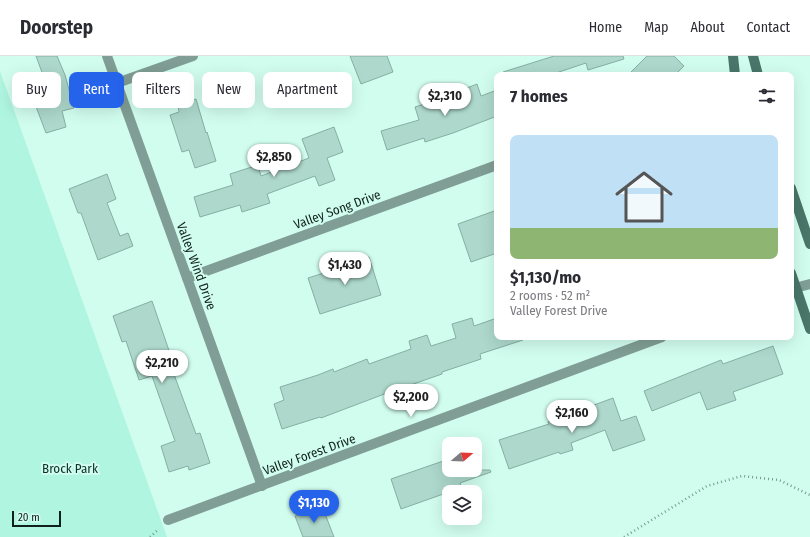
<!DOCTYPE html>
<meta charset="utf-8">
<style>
body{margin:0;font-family:"Fira Sans Condensed",sans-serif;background:#f2f2f3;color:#2b2b33;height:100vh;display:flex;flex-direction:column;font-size:15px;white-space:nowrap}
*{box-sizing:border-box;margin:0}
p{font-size:13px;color:#7c7c81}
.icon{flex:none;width:22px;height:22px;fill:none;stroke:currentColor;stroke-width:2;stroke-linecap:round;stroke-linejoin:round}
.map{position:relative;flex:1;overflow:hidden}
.side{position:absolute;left:494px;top:16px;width:300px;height:268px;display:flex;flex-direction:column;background:#fff;border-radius:8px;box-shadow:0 4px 16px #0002}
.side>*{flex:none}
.hud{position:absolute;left:12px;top:16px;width:380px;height:36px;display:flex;gap:8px}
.needle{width:26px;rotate:71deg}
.tools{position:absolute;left:442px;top:381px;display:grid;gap:8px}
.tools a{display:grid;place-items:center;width:40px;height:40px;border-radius:8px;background:#fff;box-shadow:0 4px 16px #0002;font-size:20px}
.scale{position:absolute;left:12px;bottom:10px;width:49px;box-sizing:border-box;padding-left:4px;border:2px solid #10211c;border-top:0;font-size:11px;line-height:14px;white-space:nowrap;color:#10211c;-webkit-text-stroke:3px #d1fdef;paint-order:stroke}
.price{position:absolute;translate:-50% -34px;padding:0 9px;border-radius:14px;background:#fff;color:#222;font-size:13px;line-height:26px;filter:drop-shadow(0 1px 2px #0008)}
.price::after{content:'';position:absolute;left:50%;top:24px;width:12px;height:9px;margin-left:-6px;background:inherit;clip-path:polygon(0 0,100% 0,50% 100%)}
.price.active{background:#2563eb;color:#fff}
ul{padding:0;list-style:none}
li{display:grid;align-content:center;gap:8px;height:212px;padding:0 16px}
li+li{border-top:1px solid #e1e1e2}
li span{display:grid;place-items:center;height:124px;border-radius:8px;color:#555}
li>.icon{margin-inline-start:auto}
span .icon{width:72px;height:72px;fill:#fffc;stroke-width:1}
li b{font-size:17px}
h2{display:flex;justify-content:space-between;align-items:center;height:48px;padding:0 16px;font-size:17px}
.tag{padding:0 14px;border-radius:8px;background:#fff;box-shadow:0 4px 16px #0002;font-size:14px;line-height:36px}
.tag.active{background:#2563eb;color:#fff}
header{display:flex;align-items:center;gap:24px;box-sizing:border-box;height:56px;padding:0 20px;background:#fff;border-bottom:1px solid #e1e1e2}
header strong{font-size:19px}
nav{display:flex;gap:22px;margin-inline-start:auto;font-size:14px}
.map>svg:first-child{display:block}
</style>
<header>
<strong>Doorstep</strong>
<nav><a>Home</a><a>Map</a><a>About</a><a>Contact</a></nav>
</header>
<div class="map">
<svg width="810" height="481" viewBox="0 0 810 481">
<rect width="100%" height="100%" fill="#d1fdef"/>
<path fill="#aff5e0" d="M0,15L167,481H0Z"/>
<g fill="#add8cb" stroke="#85afa3">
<path d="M36,0H57L65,19L74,52L62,55L66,71L46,77L35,48L51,41Z"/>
<path d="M350,0H387L393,16L361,28Z"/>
<path d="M554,0H623L624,3L588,14L586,7L550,19H504L503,16Z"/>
<path d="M647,0H674L684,10L675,19H628Z"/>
<path d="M477,28L481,40L497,34V60L453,77L425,86L424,82L387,94L381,75L419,64L415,51L450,40L449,39Z"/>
<path d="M196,43L206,77L207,76L216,105L195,112L189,94L182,96L170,59L179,56L178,49Z"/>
<path d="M334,71L343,96L327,102L335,124L319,130L315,120L267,138L270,147L242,156L240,149L200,161L194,141L233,129L230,118L258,109L261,120L309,102L302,83Z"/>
<path d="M107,118L116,143L107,147L120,180L128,177L133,190L98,204L81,157H78L69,133Z"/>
<path d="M497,154V197L471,206L458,168Z"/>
<path d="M369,201L381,239L320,258L308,222L340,212V210Z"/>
<path d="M152,245L175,312L172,313L196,378L200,377L210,407L189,414L188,410L169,416L161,390L175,385L152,320L139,324L126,285L122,286L113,260Z"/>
<path d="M472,262L474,270L497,262V281H523V284L480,298L481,303L442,316V318L402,332V333L387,338V337L321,362L320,361L282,373L274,348L284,344L280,331L318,319L333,313L334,316L367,303L369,308L411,293L409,285L427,279L431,290L456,282L452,268Z"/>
<path d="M773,290L783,318L733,336L736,344L707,354L700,336L652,355L644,335L721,304L723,308Z"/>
<path d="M613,342L621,365L636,360L645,384L613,395L605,374L571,387L573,394L560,398L559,396L509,413L499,384L549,368L548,366Z"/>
<path d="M449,403V414H490L491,416L460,427L463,434L458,436H449L401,453L391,423Z"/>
<path d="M322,450L334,481H303L295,460Z"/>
</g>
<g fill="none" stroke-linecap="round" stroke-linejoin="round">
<g stroke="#79998f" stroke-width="2.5" stroke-dasharray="1 3" stroke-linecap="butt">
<path d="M150,481L159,473"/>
<path d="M624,481L707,430L742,420L779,424L810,439"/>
</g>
<g stroke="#809e95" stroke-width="10">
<path d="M107,0L262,430"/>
<path d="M117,27L193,0"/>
<path d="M187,222L497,109"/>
<path d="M791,233L810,228"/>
<path d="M168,464L662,281"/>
</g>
<g stroke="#497669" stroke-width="10">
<path d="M733,0L735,19"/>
<path d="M753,0L758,19"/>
<path d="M791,132L810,188"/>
<path d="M791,217L810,273"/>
</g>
</g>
<g text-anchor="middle" stroke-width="4" stroke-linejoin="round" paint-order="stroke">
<g font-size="13" fill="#10211c" stroke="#d1fdef">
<text transform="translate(337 153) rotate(-20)" y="5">Valley Song Drive</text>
<text transform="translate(197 210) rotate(70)" y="5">Valley Wind Drive</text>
<text transform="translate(309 398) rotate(-20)" y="5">Valley Forest Drive</text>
</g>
<g font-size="13" fill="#0d3128" stroke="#d1fdef">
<text x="70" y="417">Brock Park</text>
</g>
</g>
</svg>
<div class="tools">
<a><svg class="needle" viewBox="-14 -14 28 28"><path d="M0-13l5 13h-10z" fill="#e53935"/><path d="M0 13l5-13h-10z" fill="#7c7c81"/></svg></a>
<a><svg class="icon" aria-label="layers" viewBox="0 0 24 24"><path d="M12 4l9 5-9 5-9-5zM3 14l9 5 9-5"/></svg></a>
</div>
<div class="scale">20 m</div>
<b class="price" style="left:445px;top:61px">$2,310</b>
<b class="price" style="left:274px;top:122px">$2,850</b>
<b class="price" style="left:345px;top:230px">$1,430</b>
<b class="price" style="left:162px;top:328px">$2,210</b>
<b class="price" style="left:411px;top:362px">$2,200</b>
<b class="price" style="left:572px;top:378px">$2,160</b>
<b class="price active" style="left:314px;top:468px">$1,130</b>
<div class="hud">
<a class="tag">Buy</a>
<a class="tag active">Rent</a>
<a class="tag">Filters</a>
<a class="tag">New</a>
<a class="tag">Apartment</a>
</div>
<section class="side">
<h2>7 homes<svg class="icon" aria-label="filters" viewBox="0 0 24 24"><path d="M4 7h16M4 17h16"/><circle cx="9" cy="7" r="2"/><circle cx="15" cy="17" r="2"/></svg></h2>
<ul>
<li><span style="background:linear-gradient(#bfe0f5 75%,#8fb573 0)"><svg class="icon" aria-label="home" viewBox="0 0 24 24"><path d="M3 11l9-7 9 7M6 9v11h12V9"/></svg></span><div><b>$1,130/mo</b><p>2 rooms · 52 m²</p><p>Valley Forest Drive</p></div></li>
</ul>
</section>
</div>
